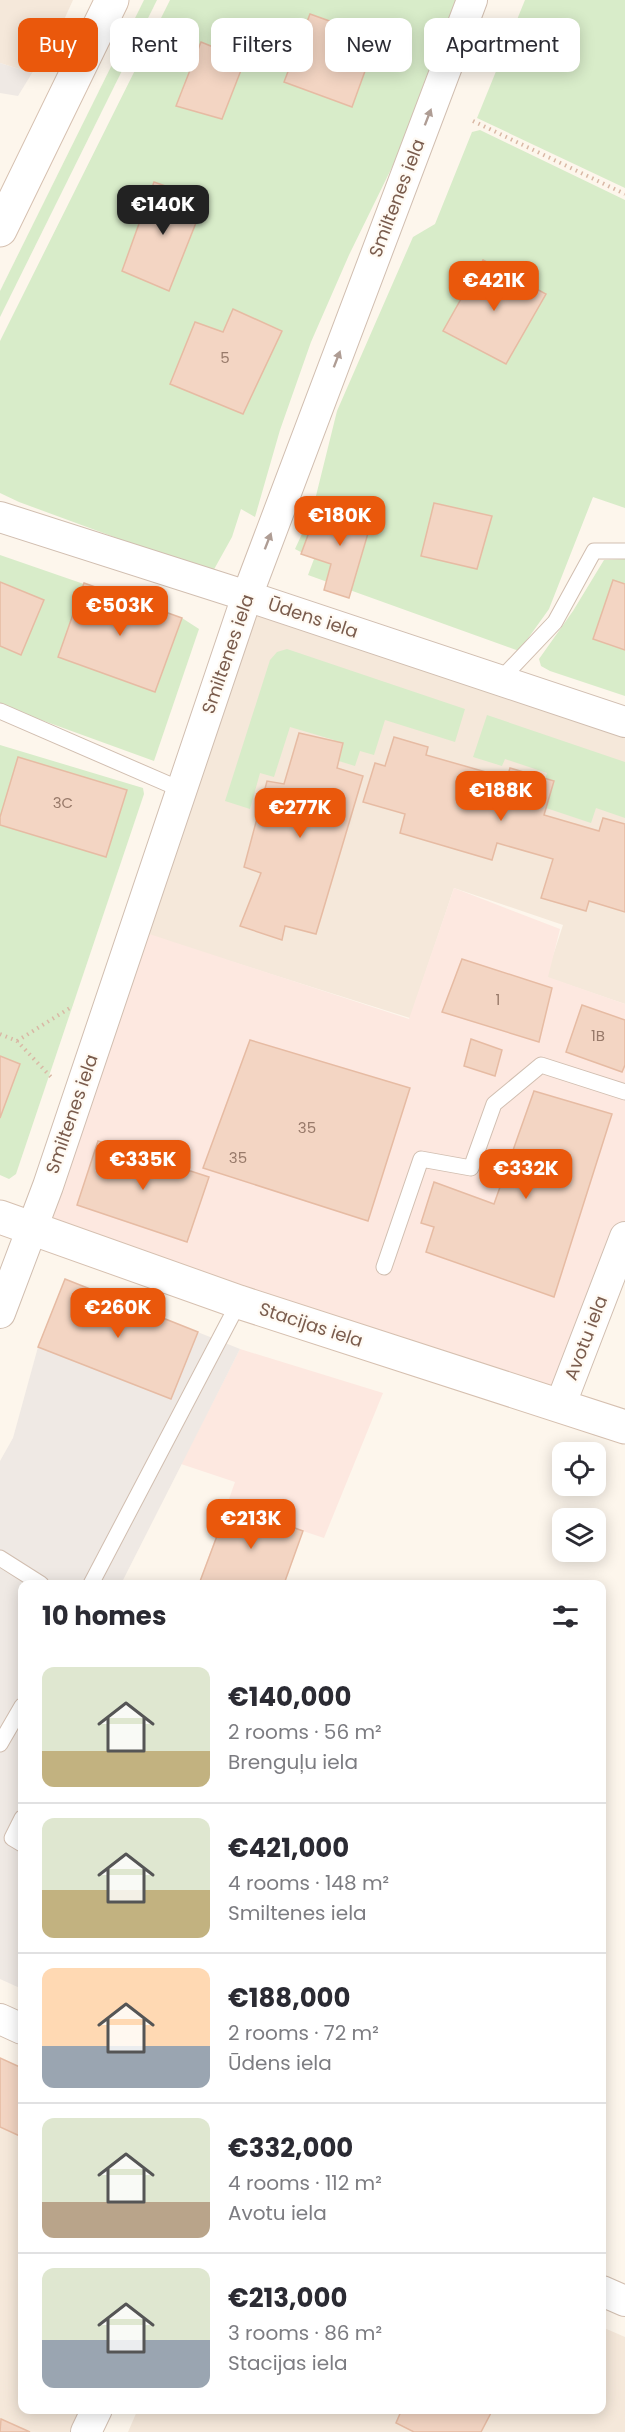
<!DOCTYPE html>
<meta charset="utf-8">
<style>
body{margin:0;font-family:Poppins,sans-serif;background:#f2f2f3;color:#2b2b33;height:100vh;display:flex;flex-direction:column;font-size:22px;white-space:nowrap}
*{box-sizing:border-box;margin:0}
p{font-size:20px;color:#7c7c81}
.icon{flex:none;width:33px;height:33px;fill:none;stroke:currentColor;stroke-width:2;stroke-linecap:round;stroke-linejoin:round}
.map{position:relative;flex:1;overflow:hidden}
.details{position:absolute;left:18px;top:1580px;width:588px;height:834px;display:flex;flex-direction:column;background:#fff;border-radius:12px;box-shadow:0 3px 15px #0003}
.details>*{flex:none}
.banner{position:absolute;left:18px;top:18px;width:590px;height:54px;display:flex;gap:12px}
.tools{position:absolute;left:552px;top:1442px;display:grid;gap:12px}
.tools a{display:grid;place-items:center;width:54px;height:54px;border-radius:12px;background:#fff;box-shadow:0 3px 15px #0003;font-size:30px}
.price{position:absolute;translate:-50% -51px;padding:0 14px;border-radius:12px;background:#ea580c;color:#fff;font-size:20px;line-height:39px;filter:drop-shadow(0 2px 3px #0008)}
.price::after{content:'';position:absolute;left:50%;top:36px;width:18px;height:14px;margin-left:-9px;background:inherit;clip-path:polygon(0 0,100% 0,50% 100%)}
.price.selected{background:#222;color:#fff}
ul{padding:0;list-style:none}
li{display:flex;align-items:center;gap:18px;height:150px;padding:0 24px}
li+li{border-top:2px solid #e1e1e2}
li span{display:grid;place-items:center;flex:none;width:168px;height:120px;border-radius:12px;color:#555}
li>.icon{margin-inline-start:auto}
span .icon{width:72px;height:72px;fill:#fffc;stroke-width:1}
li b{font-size:26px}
h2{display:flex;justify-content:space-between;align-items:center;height:72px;padding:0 24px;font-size:26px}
.tag{padding:0 21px;border-radius:12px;background:#fff;box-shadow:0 3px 15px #0003;font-size:21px;line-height:54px}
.tag.selected{background:#ea580c;color:#fff}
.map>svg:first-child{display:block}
</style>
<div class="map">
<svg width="625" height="2432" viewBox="0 0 625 2432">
<rect width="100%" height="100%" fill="#fdf6ec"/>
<g fill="#f5e8da">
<path d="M0,0H73L58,33L32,73L0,63Z"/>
<path d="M246,599L625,726V1004L546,977L563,925L454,888L410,1018L138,932Z"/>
<path d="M0,2058L22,2068V2409H83L74,2429L69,2432H0Z"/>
<path d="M602,2327L625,2337V2432H128L138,2409H602Z"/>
</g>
<g fill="#fde8e0">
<path d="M454,888L560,929L548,977L625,1004V1224L550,1405L44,1228L137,930L409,1019Z"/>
<path d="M240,1349L383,1393L324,1538L303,1531L284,1584H199L235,1482L181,1464Z"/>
</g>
<g fill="#efe9e4">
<path d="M0,63L32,73L18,96L0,93Z"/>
<path d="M65,1279L240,1349L121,1584H22V1989L0,1979V1461L13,1438L38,1347Z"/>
</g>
<g fill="#d8ecc9">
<path d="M144,0H157L0,317V291Z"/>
<path d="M170,0H456L396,159L349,255L311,342L280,430L255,517L241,509L232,537L212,573L19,502L0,493V341Z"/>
<path d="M525,0H625V188L477,118Z"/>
<path d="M480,130L625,200V508L593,497L549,609L519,651L308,575L314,559L295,549L312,512L337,411L413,237L435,224L472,132Z"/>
<path d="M0,555L182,618L199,629L154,761L0,705Z"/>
<path d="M625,559V696L550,671L541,666L539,659L573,611L604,560Z"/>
<path d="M287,649L465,709L455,742L385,720L374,755L360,751L355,766L329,758L334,740L290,727L274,777L260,773L250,809L225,801L270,660L277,652Z"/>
<path d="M487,715L625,762V818L596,808L591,823L537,805L547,773L505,759L502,766L473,757Z"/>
<path d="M0,745L143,788L144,794L16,1174L9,1179L0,1175Z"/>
</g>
<g fill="#f3d5c3" stroke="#e6bba3" stroke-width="1.5">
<path d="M310,14L377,38L352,107L284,82Z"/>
<path d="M201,42L245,60L222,119L176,106Z"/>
<path d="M154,182L205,200L169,291L122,271Z"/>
<path d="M483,260L546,294L506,364L443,331Z"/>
<path d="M233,309L282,331L243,414L170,384L195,322L223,332Z"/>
<path d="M351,503L376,506L349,598L324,590L331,564L301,554L315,516L345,527Z"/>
<path d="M434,503L492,516L477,569L421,556Z"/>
<path d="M613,580L625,584V650L593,639Z"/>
<path d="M0,582L44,600L21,655L0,646Z"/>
<path d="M84,583L182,618L155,692L58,657Z"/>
<path d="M299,733L343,743L337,768L363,776L316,934L285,926L282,940L240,926L261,873L244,867L267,781L284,784Z"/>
<path d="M394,737L428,747L426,755L507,778L510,768L554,781L544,815L599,831L603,818L625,824V912L589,901L586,911L541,898L553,859L497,843L492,860L400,833L405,814L363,802L375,763L385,766Z"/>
<path d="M18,757L127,790L106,857L0,825V817Z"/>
<path d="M462,959L552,988L539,1042L442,1012Z"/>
<path d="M582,1005L625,1020V1065L622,1072L566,1052Z"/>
<path d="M471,1039L502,1050L495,1076L464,1066Z"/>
<path d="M250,1040L410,1088L368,1221L203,1168Z"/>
<path d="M0,1056L20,1064L0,1118Z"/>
<path d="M534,1091L612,1114L554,1297L426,1252L434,1227L421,1223L434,1182L494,1204Z"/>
<path d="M98,1141L209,1177L187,1242L77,1205Z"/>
<path d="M65,1279L198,1332L171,1399L38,1347Z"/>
<path d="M229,1504L303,1531L284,1584H199Z"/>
<path d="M0,2058L22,2068V2137L0,2127Z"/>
<path d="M402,2409H493L481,2432H414L396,2423Z"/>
<path d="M1,2419L30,2432H0Z"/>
</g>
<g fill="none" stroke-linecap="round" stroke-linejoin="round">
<g stroke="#d1beb0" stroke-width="17">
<g id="service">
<path d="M500,680L555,622L594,551H625"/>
<path d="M0,711L182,790"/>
<path d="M384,1267L421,1159L471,1168L494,1104L541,1065L625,1092"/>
<path d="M0,1558L41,1584"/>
<path d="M91,1584L239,1302"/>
<path d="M0,1744L22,1706"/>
<path d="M22,1818L12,1838L22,1844"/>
</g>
</g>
<g stroke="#d1beb0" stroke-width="32">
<g id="minor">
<path d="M0,517L247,596L625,722"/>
<path d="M0,1313L48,1186L247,596L472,0"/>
<path d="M560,1406L625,1237"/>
<path d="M0,2019L22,2029"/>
<path d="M602,2291L625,2301"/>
<path d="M86,2432L97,2409"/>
</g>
</g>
<g stroke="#d6c0b0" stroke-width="35">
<g id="secondary">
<path d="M0,230L112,0"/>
<path d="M0,1217L239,1302L625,1427"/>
</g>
</g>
<g stroke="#d9b8a5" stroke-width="4" stroke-dasharray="1.5 4.5" stroke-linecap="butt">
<path d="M473,121L625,194"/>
<path d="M0,1034L17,1041L51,1077"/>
<path d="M17,1041L73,1006"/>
</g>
<use href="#service" stroke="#fff" stroke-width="15"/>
<use href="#minor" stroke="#fff" stroke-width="30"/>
<use href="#secondary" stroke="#fff" stroke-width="33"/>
</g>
<defs><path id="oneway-solid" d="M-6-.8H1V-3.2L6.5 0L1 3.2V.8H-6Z" transform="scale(1.5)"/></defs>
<g fill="#af9d94">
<use href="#oneway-solid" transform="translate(428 117) rotate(-69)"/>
<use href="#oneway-solid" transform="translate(337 359) rotate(-69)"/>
<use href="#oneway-solid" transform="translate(268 541) rotate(-69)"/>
</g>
<g text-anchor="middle" stroke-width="4.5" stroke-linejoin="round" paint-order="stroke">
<g font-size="15" fill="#987a6a">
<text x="225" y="363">5</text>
<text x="63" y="808">3C</text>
<text x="498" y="1005">1</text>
<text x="598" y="1041">1B</text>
<text x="307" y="1133">35</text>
<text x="238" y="1163">35</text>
</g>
<g font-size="18" fill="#7a5c4d" stroke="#fffaf3">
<text transform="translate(397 198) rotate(-69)" y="6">Smiltenes iela</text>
<text transform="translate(313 618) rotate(18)" y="6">Ūdens iela</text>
<text transform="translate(228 654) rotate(-71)" y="6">Smiltenes iela</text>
<text transform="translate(72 1114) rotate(-71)" y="6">Smiltenes iela</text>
<text transform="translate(311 1325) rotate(18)" y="6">Stacijas iela</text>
<text transform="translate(586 1338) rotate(-69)" y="6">Avotu iela</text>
</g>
</g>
</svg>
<div class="tools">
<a><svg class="icon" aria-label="locate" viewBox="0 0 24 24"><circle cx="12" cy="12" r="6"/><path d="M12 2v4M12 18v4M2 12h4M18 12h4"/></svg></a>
<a><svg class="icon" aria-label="layers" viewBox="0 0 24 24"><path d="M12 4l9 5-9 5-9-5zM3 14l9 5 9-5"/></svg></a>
</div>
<b class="price selected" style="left:163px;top:236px">€140K</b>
<b class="price" style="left:494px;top:312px">€421K</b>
<b class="price" style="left:340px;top:547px">€180K</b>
<b class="price" style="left:120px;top:637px">€503K</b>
<b class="price" style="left:501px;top:822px">€188K</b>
<b class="price" style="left:300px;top:839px">€277K</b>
<b class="price" style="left:143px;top:1191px">€335K</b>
<b class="price" style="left:526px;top:1200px">€332K</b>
<b class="price" style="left:118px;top:1339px">€260K</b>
<b class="price" style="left:251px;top:1550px">€213K</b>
<div class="banner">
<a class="tag selected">Buy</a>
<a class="tag">Rent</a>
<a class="tag">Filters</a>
<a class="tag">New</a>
<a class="tag">Apartment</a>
</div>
<section class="details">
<h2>10 homes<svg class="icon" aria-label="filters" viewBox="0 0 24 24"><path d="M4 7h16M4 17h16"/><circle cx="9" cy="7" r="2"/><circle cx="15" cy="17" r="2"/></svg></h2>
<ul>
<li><span style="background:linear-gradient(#dfe7d0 70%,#c2b280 0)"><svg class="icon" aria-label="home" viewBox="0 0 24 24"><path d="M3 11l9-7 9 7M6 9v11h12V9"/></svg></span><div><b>€140,000</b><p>2 rooms · 56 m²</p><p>Brenguļu iela</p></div></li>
<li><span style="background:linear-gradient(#dfe7d0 60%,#c2b280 0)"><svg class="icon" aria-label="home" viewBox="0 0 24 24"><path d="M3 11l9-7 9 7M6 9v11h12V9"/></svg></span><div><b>€421,000</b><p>4 rooms · 148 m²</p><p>Smiltenes iela</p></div></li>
<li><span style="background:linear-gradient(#ffd9b3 65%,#9aa5b1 0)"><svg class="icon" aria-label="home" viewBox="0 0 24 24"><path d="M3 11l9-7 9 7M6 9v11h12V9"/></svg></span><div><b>€188,000</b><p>2 rooms · 72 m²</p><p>Ūdens iela</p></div></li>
<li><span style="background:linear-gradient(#dfe7d0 70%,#b9a48a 0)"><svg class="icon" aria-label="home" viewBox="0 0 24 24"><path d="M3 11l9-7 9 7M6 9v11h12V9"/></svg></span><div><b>€332,000</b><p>4 rooms · 112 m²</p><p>Avotu iela</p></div></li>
<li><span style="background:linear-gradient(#dfe7d0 60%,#9aa5b1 0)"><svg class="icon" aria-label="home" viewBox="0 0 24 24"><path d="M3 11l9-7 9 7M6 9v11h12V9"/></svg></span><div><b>€213,000</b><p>3 rooms · 86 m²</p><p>Stacijas iela</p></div></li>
</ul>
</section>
</div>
